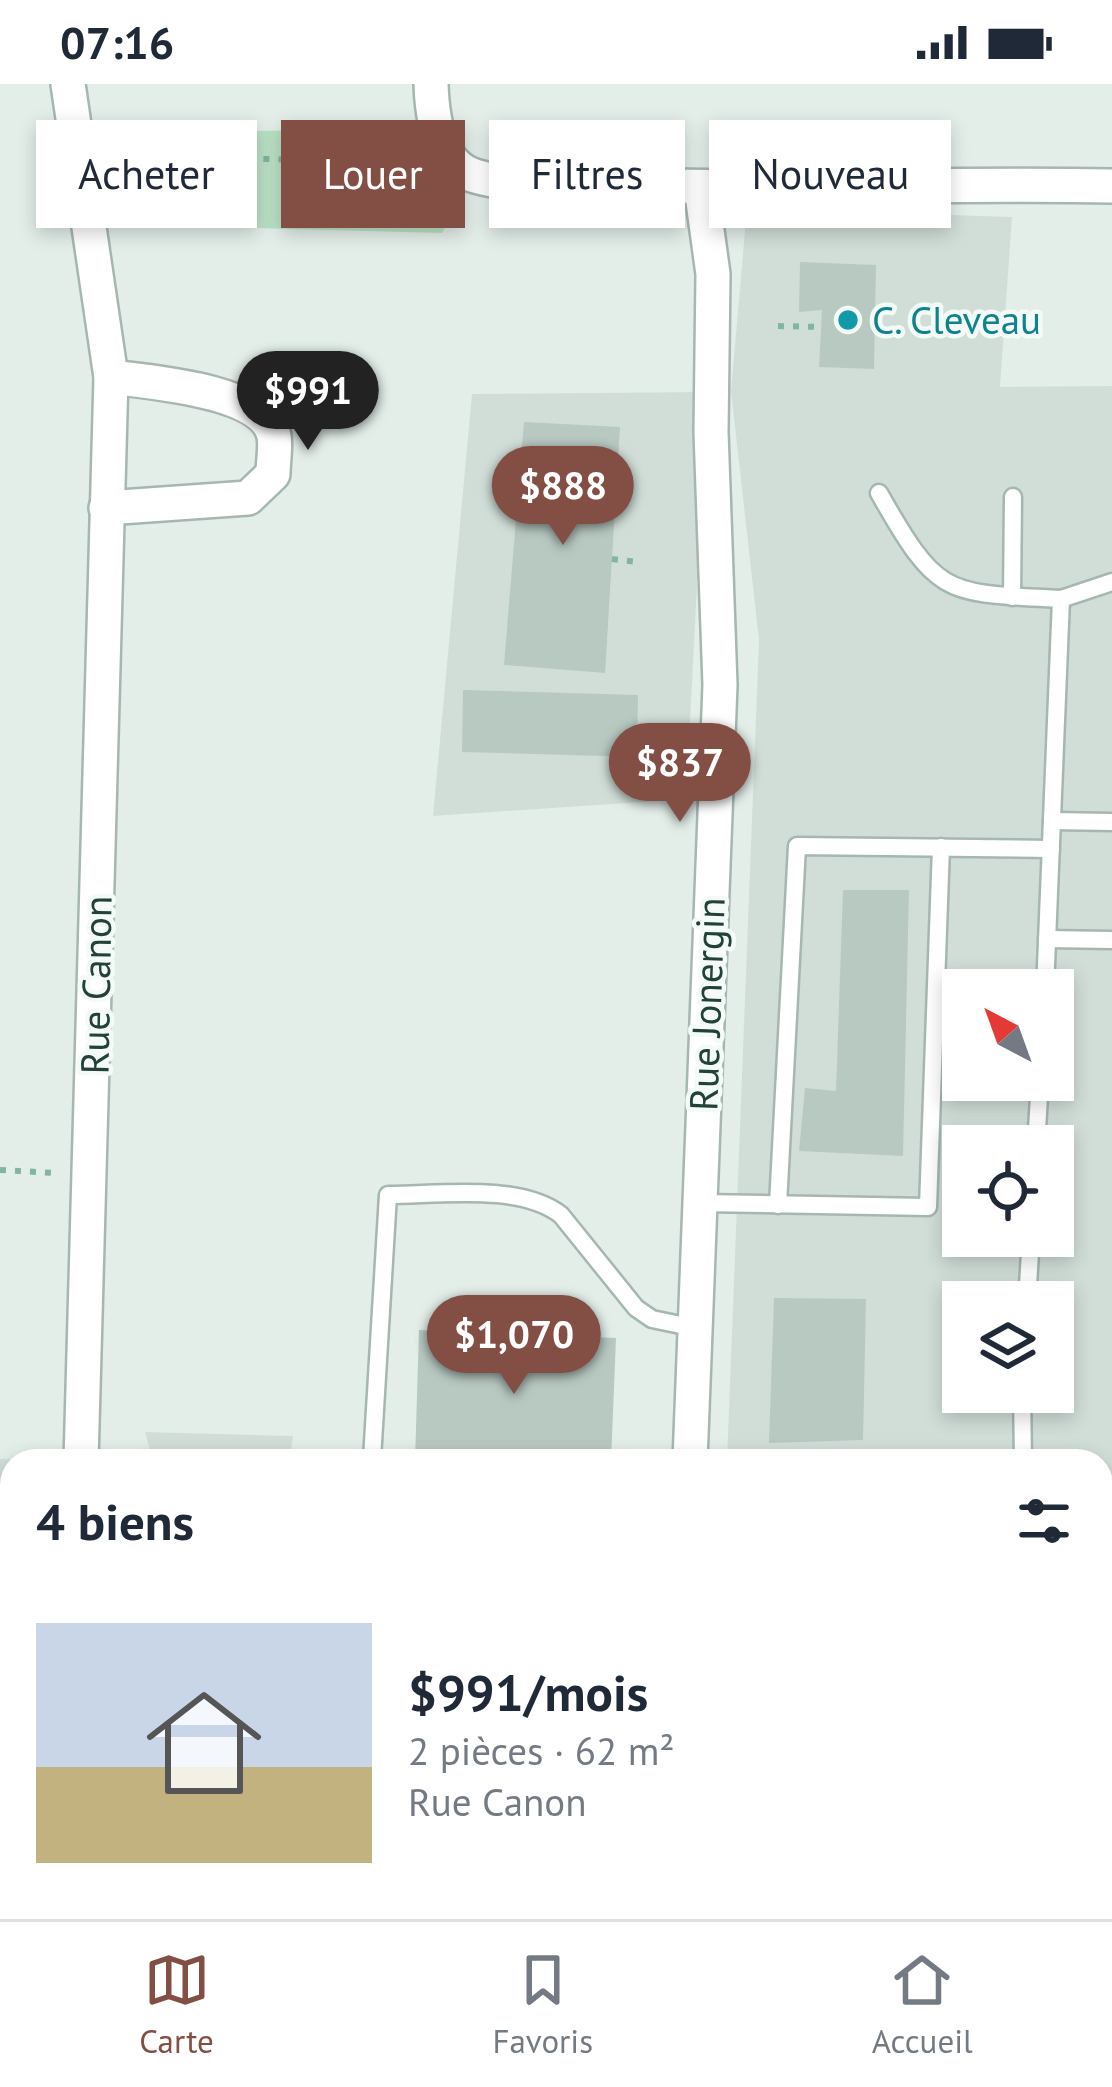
<!DOCTYPE html>
<html lang="fr">
<meta charset="utf-8">
<style>
body{margin:0;font-family:"PT Sans",sans-serif;background:#f2f2f3;color:#1f2937;height:100vh;display:flex;flex-direction:column;font-size:45px;white-space:nowrap}
*{box-sizing:border-box;margin:0}
p{font-size:39px;color:#747a83}
.icon{flex:none;width:66px;height:66px;fill:none;stroke:currentColor;stroke-width:2;stroke-linecap:round;stroke-linejoin:round}
.map{position:relative;flex:1;overflow:hidden}
.side{position:absolute;left:0px;top:1365px;width:1113px;height:471px;display:flex;flex-direction:column;background:#fff;border-radius:36px 36px 0 0;box-shadow:0 6px 18px #0003}
.side>*{flex:none}
.top-card{position:absolute;left:36px;top:36px;width:1041px;height:108px;display:flex;gap:24px}
.needle{width:78px;rotate:319deg}
.fabs{position:absolute;left:942px;top:885px;display:grid;gap:24px}
.fabs a{display:grid;place-items:center;width:132px;height:132px;border-radius:0px;background:#fff;box-shadow:0 6px 18px #0003;font-size:60px}
.price{position:absolute;translate:-50% -102px;padding:0 27px;border-radius:42px;background:#834e43;color:#fff;font-size:39px;line-height:78px;filter:drop-shadow(0 3px 6px #0008)}
.price::after{content:'';position:absolute;left:50%;top:72px;width:36px;height:27px;margin-left:-18px;background:inherit;clip-path:polygon(0 0,100% 0,50% 100%)}
.price.active{background:#222;color:#fff}
ul{padding:0;list-style:none}
li{display:flex;align-items:center;gap:36px;height:300px;padding:0 36px}
li+li{border-top:3px solid #e0e1e3}
li span{display:grid;place-items:center;flex:none;width:336px;height:240px;border-radius:0px;color:#555}
li>.icon{margin-inline-start:auto}
span .icon{width:144px;height:144px;fill:#fffc;stroke-width:1}
li b{font-size:51px}
h2{display:flex;justify-content:space-between;align-items:center;height:144px;padding:0 36px;font-size:51px}
.chip{padding:0 42px;border-radius:0px;background:#fff;box-shadow:0 6px 18px #0003;font-size:42px;line-height:108px}
.chip.active{background:#834e43;color:#fff}
.status{display:flex;justify-content:space-between;align-items:center;height:84px;padding:0 60px;background:#fff;direction:ltr}
.status svg{height:33px;fill:currentColor}
.tab-bar{display:flex;justify-content:space-around;align-items:center;height:168px;border-top:3px solid #e0e1e3;background:#fff;font-size:33px;color:#747a83}
.tab-bar a{display:grid;justify-items:center;gap:6px}
.tab-bar .active{color:#834e43}
.map>svg:first-child{display:block}
</style>
<div class="status"><b>07:16</b><svg viewBox="0 0 49 12"><path d="M0 12V9h3v3zM5 12V6h3v6zM10 12V3h3v9zM15 12V0h3v12zM26 1h20v11H26zM47 4h2v5h-2z"/></svg></div>
<div class="map">
<svg width="1112" height="1835" viewBox="0 0 1112 1835">
<rect width="100%" height="100%" fill="#e3eee9"/>
<g fill="#d1ded8" fill-rule="evenodd">
<path d="M747,124L1012,133L1000,303L1112,302V1758H1101V1377H727L759,556L731,307ZM963,906H1053V996H963ZM963,1062H1053V1152H963ZM963,1218H1053V1308H963Z"/>
<path d="M707,308L686,715L433,732L472,310Z"/>
<path d="M145,1348L293,1352L289,1377H153Z"/>
<path d="M0,1375L53,1376L12,1377V1728L0,1727Z"/>
</g>
<path fill="#bae1c5" d="M410,45L470,101L442,149L97,140L85,49Z"/>
<g fill="#b8c9c2">
<path d="M800,178L876,181L874,285L819,283L822,226L799,228Z"/>
<path d="M524,338L620,343L605,589L504,581Z"/>
<path d="M463,606L638,611L637,673L462,668Z"/>
<path d="M843,806H909L903,1072L799,1067L805,1004L836,1007Z"/>
<path d="M774,1214L866,1215L863,1356L769,1359Z"/>
<path d="M419,1246L616,1254L611,1377H415Z"/>
</g>
<g fill="none" stroke-linecap="round" stroke-linejoin="round">
<g stroke="#a5b7b1" stroke-width="21">
<g id="service">
<path d="M879,409C938,513 944,509 1061,515L1045,906"/>
<path d="M1012,513L1013,413"/>
<path d="M1061,515L1112,498"/>
<path d="M1052,737L1112,738"/>
<path d="M1047,855L1112,856"/>
<path d="M1036,1062L1040,996"/>
<path d="M700,1119L928,1123L941,763"/>
<path d="M778,1121L797,762L1051,765"/>
<path d="M1027,1218L1031,1152"/>
<path d="M1022,1308L1023,1377"/>
<path d="M372,1375L388,1111C439,1111 520,1099 561,1131L636,1224L652,1235L695,1244"/>
</g>
</g>
<g stroke="#a5b7b1" stroke-width="38">
<g id="minor">
<path d="M68,0L111,293L81,1377"/>
<path d="M431,0C432,31 438,81 475,92C515,104 586,100 629,101C790,106 951,99 1112,102"/>
<path d="M106,424L248,414L273,390C273,378 276,363 274,352C265,306 149,298 111,293"/>
<path d="M690,1377L720,601L711,348L713,190L701,103"/>
<path d="M671,1835L672,1824"/>
</g>
</g>
<g stroke="#a0bbb2" stroke-width="40">
<g id="secondary">
<path d="M0,1764H12"/>
<path d="M1101,1803L1112,1804"/>
<path d="M0,1830L123,1835"/>
</g>
</g>
<g stroke="#80b5a4" stroke-width="6" stroke-dasharray="6 9" stroke-linecap="butt">
<path d="M333,79L334,86L355,102L358,86"/>
<path d="M115,96C164,87 215,75 265,75C319,75 363,89 416,78"/>
<path d="M778,242L821,243"/>
<path d="M612,475L637,478"/>
<path d="M0,1086L56,1089"/>
</g>
<use href="#service" stroke="#fff" stroke-width="16"/>
<use href="#minor" stroke="#fff" stroke-width="33"/>
<use href="#secondary" stroke="#fff" stroke-width="36"/>
</g>
<circle fill="#0f9aa8" stroke="#f4faf7" stroke-width="4.5" cx="848" cy="236" r="12"/>
<g text-anchor="middle" stroke-width="9" stroke-linejoin="round" paint-order="stroke">
<g font-size="39" fill="#0d838f" stroke="#f4faf7" text-anchor="start">
<text x="872" y="250">C. Cleveau</text>
</g>
<g font-size="39" fill="#214139" stroke="#f4faf7">
<text transform="translate(96 901) rotate(-89)" y="14">Rue Canon</text>
<text transform="translate(707 920) rotate(-88)" y="14">Rue Jonergin</text>
</g>
</g>
</svg>
<div class="fabs">
<a><svg class="needle" viewBox="-14 -14 28 28"><path d="M0-13l5 13h-10z" fill="#e53935"/><path d="M0 13l5-13h-10z" fill="#747a83"/></svg></a>
<a><svg class="icon" aria-label="locate" viewBox="0 0 24 24"><circle cx="12" cy="12" r="6"/><path d="M12 2v4M12 18v4M2 12h4M18 12h4"/></svg></a>
<a><svg class="icon" aria-label="layers" viewBox="0 0 24 24"><path d="M12 4l9 5-9 5-9-5zM3 14l9 5 9-5"/></svg></a>
</div>
<b class="price active" style="left:308px;top:369px">$991</b>
<b class="price" style="left:563px;top:464px">$888</b>
<b class="price" style="left:680px;top:741px">$837</b>
<b class="price" style="left:514px;top:1313px">$1,070</b>
<div class="top-card">
<a class="chip">Acheter</a>
<a class="chip active">Louer</a>
<a class="chip">Filtres</a>
<a class="chip">Nouveau</a>
</div>
<section class="side">
<h2>4 biens<svg class="icon" aria-label="filters" viewBox="0 0 24 24"><path d="M4 7h16M4 17h16"/><circle cx="9" cy="7" r="2"/><circle cx="15" cy="17" r="2"/></svg></h2>
<ul>
<li><span style="background:linear-gradient(#c9d6e8 60%,#c2b280 0)"><svg class="icon" aria-label="home" viewBox="0 0 24 24"><path d="M3 11l9-7 9 7M6 9v11h12V9"/></svg></span><div><b>$991/mois</b><p>2 pièces · 62 m²</p><p>Rue Canon</p></div></li>
</ul>
</section>
</div>
<nav class="tab-bar">
<a class="active"><svg class="icon" aria-label="map" viewBox="0 0 24 24"><path d="M3 6l6-2 6 2 6-2v14l-6 2-6-2-6 2zM9 4v14M15 6v14"/></svg>Carte</a>
<a><svg class="icon" aria-label="saved" viewBox="0 0 24 24"><path d="M7 4h10v16l-5-4-5 4z"/></svg>Favoris</a>
<a><svg class="icon" aria-label="home" viewBox="0 0 24 24"><path d="M3 11l9-7 9 7M6 9v11h12V9"/></svg>Accueil</a>
</nav>
